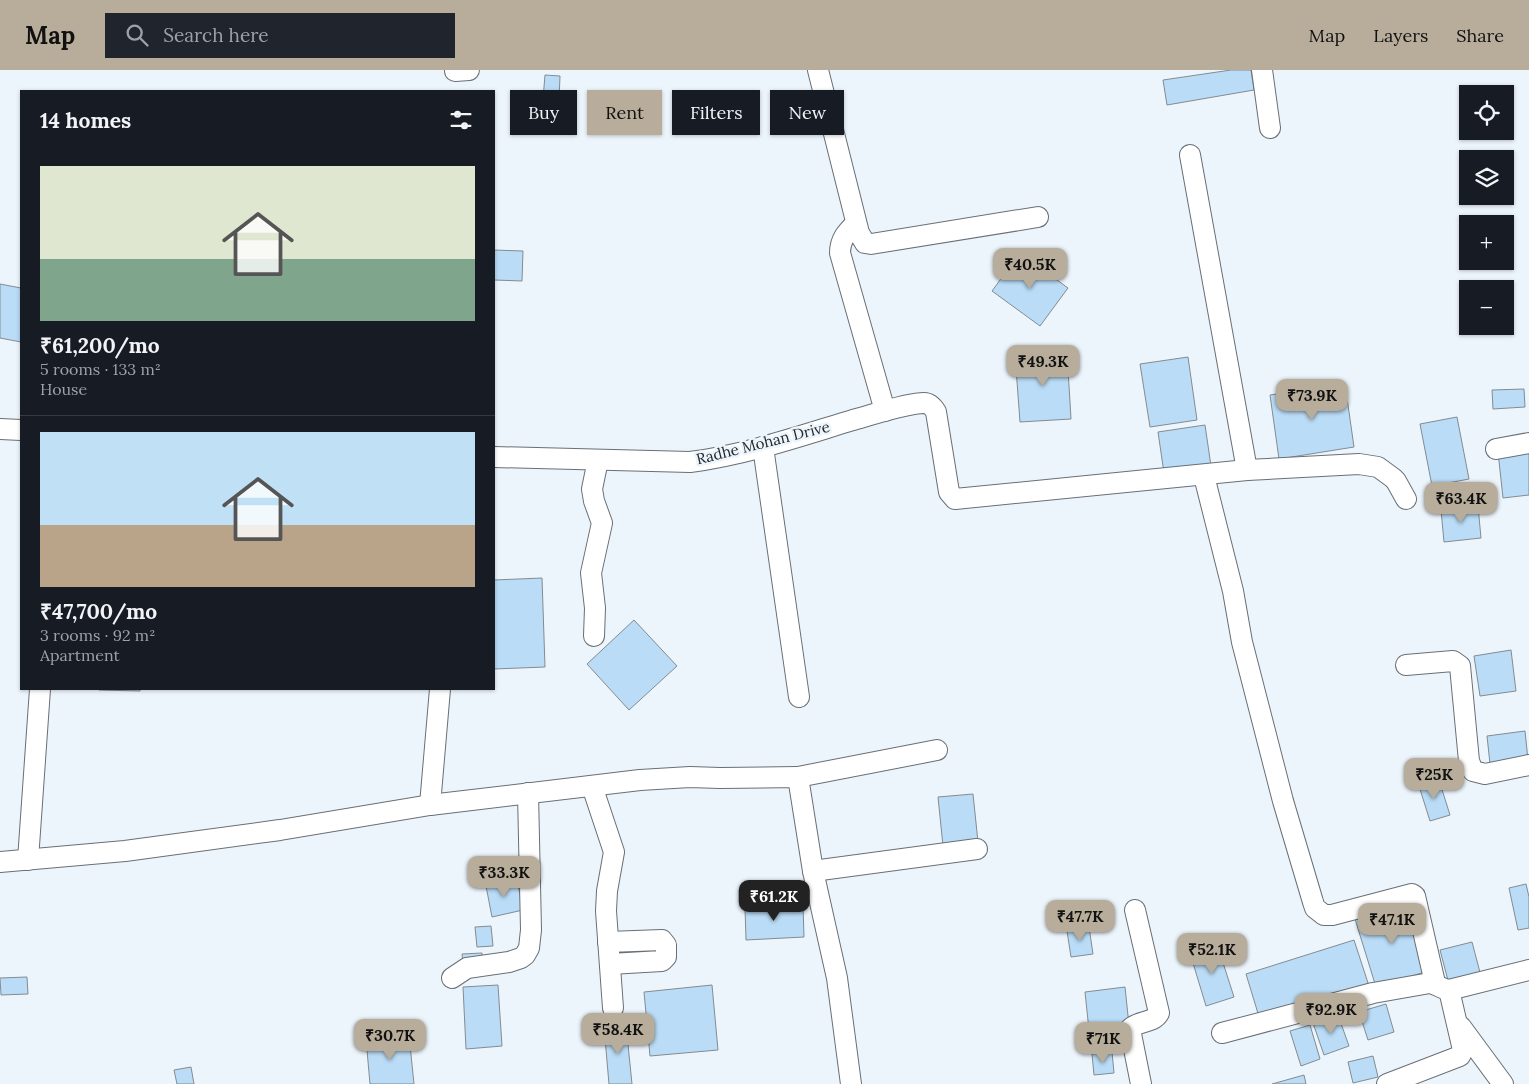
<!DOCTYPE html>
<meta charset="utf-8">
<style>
body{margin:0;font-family:Lora,serif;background:#20242c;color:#f1f3f6;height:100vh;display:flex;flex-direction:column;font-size:19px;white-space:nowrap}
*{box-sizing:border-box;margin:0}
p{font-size:16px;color:#9ea1a6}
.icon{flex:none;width:28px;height:28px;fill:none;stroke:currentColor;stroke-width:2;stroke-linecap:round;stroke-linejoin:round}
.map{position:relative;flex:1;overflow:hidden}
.details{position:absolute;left:20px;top:20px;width:475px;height:600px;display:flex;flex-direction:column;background:#171b24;border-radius:0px;box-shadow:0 1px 4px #0004}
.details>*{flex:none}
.top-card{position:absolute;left:510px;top:20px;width:475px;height:45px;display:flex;gap:10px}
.tools{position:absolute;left:1459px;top:15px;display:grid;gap:10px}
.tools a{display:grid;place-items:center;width:55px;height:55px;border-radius:0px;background:#171b24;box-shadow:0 1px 4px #0004;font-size:25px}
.price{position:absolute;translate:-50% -42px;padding:0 11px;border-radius:10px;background:#b7ad9a;color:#111;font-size:16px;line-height:32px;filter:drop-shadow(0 1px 2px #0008)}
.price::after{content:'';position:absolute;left:50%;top:30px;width:15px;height:11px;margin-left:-8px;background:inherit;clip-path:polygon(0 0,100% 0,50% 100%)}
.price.active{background:#222;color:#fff}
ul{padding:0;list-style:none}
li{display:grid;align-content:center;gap:10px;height:265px;padding:0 20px}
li+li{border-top:1px solid #363941}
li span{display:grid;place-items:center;height:155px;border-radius:0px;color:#555}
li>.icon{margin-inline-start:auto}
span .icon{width:90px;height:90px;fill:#fffc;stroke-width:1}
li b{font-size:21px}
h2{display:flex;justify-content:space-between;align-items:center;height:60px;padding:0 20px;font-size:21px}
.pill{padding:0 18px;border-radius:0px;background:#171b24;box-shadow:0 1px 4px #0004;font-size:18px;line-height:45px}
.pill.active{background:#b7ad9a;color:#111}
header{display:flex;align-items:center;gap:30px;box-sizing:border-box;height:70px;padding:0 25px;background:#b7ad9a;color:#111}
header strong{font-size:24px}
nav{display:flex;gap:28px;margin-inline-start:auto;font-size:18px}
.search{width:350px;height:45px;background:#20242c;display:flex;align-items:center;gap:12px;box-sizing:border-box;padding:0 18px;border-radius:0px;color:#9ea1a6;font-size:19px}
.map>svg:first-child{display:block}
</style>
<header>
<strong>Map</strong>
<div class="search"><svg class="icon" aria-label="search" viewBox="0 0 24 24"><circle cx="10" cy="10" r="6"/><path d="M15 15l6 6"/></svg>Search here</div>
<nav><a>Map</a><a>Layers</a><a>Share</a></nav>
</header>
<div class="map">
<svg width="1529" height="1014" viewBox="0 0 1529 1014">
<rect width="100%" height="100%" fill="#edf5fc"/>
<g fill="#badcf6" stroke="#848b91">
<path d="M1231,0H1251L1254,20L1167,35L1163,10Z"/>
<path d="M545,5L560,6L559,30L543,29Z"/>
<path d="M494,180L523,181L522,211L494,210Z"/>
<path d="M1020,183L1068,218L1040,256L992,221Z"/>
<path d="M0,214L21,218V272L0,268Z"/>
<path d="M1067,282L1071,349L1020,352L1015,285Z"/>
<path d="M1188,287L1197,350L1150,357L1140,294Z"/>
<path d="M1345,314L1354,377L1279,389L1270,325Z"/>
<path d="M1524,319L1525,337L1493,339L1492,320Z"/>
<path d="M1457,347L1469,409L1432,416L1420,354Z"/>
<path d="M1205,355L1211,396L1164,403L1158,362Z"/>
<path d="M1529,378V425L1503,428L1498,382Z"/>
<path d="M1478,436L1481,468L1444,472L1441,440Z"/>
<path d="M542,508L545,597L494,599V510Z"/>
<path d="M634,550L677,596L629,640L587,594Z"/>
<path d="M1511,580L1516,621L1480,626L1474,586Z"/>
<path d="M99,619H140V621L99,620Z"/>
<path d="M1525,661L1528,690L1490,694L1487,666Z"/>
<path d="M1439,710L1450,745L1430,751L1419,716Z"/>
<path d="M973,724L978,772L943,776L938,727Z"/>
<path d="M517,810L523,840L492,847L486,816Z"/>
<path d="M1526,814L1529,827V858L1518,860L1509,818Z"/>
<path d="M1407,832L1428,901L1376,917L1355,849Z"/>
<path d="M803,835L804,867L746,870L745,838Z"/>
<path d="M491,856L493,876L477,877L475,857Z"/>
<path d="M1089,857L1093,884L1071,887L1067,861Z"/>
<path d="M1354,870L1369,916L1260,950L1246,904Z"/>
<path d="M1472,872L1482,910L1450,918L1440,880Z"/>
<path d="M1217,874L1234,927L1206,936L1190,883Z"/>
<path d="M482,883L483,893L463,894L462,884Z"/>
<path d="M27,907L28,924L1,925L0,908Z"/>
<path d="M498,915L502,976L466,979L463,917Z"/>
<path d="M712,915L718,980L650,986L644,922Z"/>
<path d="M1125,917L1129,955L1089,960L1085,922Z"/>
<path d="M1386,934L1394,962L1368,970L1359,942Z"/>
<path d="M1338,945L1349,976L1324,985L1313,953Z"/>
<path d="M626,955L632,1014H609L604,957Z"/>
<path d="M1310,955L1320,989L1301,996L1290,961Z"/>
<path d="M409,965L414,1014H370L366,969Z"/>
<path d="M1112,982L1114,1003L1094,1005L1092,984Z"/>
<path d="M1373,986L1378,1007L1353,1013L1348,992Z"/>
<path d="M191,997L194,1014H177L174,1000Z"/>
<path d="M1304,1005L1306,1014H1272Z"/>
</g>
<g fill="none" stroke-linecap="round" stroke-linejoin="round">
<g stroke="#686f75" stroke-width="22">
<g id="minor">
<path d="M818,0L859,163L865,173L871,174L1038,147"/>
<path d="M1262,0L1270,58"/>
<path d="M455,1L469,0"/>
<path d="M1190,85L1247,400"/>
<path d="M856,153C847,162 840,169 840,183L885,341"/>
<path d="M0,359L21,360"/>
<path d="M763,377L799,627"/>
<path d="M1496,379L1529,373"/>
<path d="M494,387L690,392C745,385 800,366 853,350C872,345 906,333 924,333C930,333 933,337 936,342L949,422L955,429L1247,400L1359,394L1378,397L1393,408L1396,411L1406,429"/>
<path d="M1204,406L1233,521L1242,572L1283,731L1313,832L1315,838L1324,845H1332L1412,824L1415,826L1435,913"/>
<path d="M594,566L595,538L591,503L602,453L594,431L592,419L598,390"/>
<path d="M1406,595L1453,591L1460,596L1469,691L1473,701L1485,704L1529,695"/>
<path d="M798,707L937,680"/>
<path d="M592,716L614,782L607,821L606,841L613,938"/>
<path d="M430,735L440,619"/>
<path d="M28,790L40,619"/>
<path d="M0,792L125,781L280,760L430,735L640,710L690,707L720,708L798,707L813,801L837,908L851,1014"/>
<path d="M813,801L977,779"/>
<path d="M1135,840L1159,943C1153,954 1138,950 1130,959L1141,1014"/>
<path d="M608,872L662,870L666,875V887L662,891L610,894"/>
<path d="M452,908L467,898L509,892L521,888L525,885L529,878L531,860L528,723"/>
<path d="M1461,957L1503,1014"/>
<path d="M1222,963L1373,923L1430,913C1437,914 1441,919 1449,920L1529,900"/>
<path d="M1387,1014L1460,986L1463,980L1449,920"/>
</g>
</g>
<use href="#minor" stroke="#fff" stroke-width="20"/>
</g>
<g text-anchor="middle" stroke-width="5" stroke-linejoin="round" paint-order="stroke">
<g font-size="15" fill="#242729" stroke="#edf5fc">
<text transform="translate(763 373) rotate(-14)" y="5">Radhe Mohan Drive</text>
</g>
</g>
</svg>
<div class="tools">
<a><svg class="icon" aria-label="locate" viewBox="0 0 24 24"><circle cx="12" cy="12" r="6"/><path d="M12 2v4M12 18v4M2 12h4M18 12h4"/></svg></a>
<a><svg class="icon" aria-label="layers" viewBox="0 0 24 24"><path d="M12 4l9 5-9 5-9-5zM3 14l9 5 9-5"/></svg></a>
<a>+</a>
<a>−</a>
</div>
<b class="price" style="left:1030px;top:220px">₹40.5K</b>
<b class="price" style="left:1043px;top:317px">₹49.3K</b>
<b class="price" style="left:1312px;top:351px">₹73.9K</b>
<b class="price" style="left:1461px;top:454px">₹63.4K</b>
<b class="price" style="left:1434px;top:730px">₹25K</b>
<b class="price" style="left:504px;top:828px">₹33.3K</b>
<b class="price active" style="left:774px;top:852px">₹61.2K</b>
<b class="price" style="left:1080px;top:872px">₹47.7K</b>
<b class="price" style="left:1392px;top:875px">₹47.1K</b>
<b class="price" style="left:1212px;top:905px">₹52.1K</b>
<b class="price" style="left:1331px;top:965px">₹92.9K</b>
<b class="price" style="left:618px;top:985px">₹58.4K</b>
<b class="price" style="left:390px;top:991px">₹30.7K</b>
<b class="price" style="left:1103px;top:994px">₹71K</b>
<div class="top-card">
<a class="pill">Buy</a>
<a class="pill active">Rent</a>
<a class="pill">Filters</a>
<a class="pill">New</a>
</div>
<section class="details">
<h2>14 homes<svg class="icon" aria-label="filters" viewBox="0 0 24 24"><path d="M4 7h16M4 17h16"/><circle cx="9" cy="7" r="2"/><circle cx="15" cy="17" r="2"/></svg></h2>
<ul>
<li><span style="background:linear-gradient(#dfe7d0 60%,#7fa58c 0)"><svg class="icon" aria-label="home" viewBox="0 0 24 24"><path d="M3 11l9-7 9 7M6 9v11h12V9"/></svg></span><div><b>₹61,200/mo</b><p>5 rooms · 133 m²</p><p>House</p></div></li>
<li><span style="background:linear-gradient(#bfe0f5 60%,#b9a48a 0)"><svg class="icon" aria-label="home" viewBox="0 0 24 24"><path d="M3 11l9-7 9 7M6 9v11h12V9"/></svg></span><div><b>₹47,700/mo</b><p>3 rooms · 92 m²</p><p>Apartment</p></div></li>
</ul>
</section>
</div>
